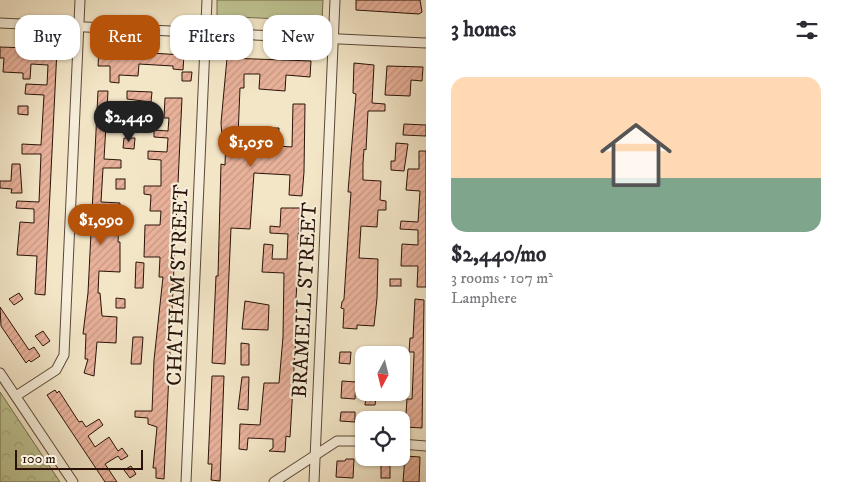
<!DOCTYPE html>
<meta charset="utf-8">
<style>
body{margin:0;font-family:"IM FELL DW Pica",serif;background:#f2f2f3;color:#2b2b33;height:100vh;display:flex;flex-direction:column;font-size:19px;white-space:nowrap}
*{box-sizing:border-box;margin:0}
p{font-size:16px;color:#7c7c81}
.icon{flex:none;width:28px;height:28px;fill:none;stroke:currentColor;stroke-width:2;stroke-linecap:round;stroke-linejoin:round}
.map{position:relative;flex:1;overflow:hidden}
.drawer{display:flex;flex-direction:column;background:#fff;width:420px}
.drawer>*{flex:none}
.banner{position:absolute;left:15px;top:15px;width:335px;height:45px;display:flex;gap:10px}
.needle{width:32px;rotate:187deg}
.tools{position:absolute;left:355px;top:346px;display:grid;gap:10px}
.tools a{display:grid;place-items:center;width:55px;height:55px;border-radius:10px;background:#fff;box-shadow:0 1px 4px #0004;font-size:25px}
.scale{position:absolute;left:15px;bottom:12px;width:128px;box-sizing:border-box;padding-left:5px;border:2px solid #2a1208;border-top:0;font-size:14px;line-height:18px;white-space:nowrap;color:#2a1208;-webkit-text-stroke:4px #f7efdb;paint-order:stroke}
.price{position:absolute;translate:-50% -42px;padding:0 11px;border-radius:18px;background:#b45309;color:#fff;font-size:16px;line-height:32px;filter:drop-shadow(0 1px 2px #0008)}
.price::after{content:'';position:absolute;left:50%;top:30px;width:15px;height:11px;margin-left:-8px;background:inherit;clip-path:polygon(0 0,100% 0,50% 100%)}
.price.selected{background:#222;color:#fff}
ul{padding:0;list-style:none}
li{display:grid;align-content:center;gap:10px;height:265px;padding:0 25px}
li span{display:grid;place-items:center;height:155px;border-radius:15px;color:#555}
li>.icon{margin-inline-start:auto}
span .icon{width:90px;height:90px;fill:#fffc;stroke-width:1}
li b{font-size:21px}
h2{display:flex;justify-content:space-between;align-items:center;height:60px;padding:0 25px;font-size:21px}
.tag{padding:0 18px;border-radius:15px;background:#fff;box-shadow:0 1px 4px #0004;font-size:18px;line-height:45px}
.tag.selected{background:#b45309;color:#fff}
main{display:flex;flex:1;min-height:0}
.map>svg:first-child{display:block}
</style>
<main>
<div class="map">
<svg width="426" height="482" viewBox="0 0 426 482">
<defs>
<pattern id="park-crowns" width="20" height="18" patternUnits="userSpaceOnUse" patternTransform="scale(1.25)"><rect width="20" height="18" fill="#bfc493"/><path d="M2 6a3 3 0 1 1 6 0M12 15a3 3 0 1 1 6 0" fill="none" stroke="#a4a77d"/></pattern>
<pattern id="building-hatch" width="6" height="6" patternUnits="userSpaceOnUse" patternTransform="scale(1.25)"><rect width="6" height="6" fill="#e8b19a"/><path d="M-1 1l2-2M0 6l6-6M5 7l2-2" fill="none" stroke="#c79783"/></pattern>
</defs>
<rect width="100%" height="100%" fill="#f3e6c7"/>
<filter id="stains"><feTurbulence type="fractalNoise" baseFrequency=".004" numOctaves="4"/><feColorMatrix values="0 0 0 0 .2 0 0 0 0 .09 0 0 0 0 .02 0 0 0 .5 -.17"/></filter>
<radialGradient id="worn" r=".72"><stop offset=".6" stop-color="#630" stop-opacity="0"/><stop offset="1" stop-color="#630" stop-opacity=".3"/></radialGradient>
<path fill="#bfc493" stroke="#746b4e" d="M217,0H323L322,21L217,16Z"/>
<path fill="url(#park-crowns)" stroke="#746b4e" d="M0,392L60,482H0Z"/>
<g fill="url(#building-hatch)" stroke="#2a1208">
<path d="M356,0H420L422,12L419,14L356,10Z"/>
<path d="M0,47L57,49L45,295L35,294L37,256L17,255L20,222L34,223V209L16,208L17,201L39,202L41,154H22V144L41,145L44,95L25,94L26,84L47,85L48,65L31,64L30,79H23V73L3,72L4,58H0Z"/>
<path d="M99,50L184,55L183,70L173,69V66L139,64L138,76L119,75V83L110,82V66H98Z"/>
<path d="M227,58L311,61L310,77L286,75L285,91L259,89L260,74H244V88H240L238,136L252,137V144L270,145L271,128H279L278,146L292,147L293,104H305L304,172L302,196L289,195L290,175L254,173L250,229L231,228L225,364L212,363L216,276H218L221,164L225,165L226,138L222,137L221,123Z"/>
<path d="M354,63L374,65L372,103L385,104V111H368L366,150L364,149L363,163V180L381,181L380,200L386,201V210H378L377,227L361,226L359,258L378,259L377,298L374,326L357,325V329L343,328L344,309L341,308L342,302L344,299L349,221L351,192H348L356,94L353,93Z"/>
<path d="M387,66L423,67L422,81L411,80L410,96L385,95Z"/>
<path d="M182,72H192L191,81H182Z"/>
<path d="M98,91H108L104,159L121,160V168H103L101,202L120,203L118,242H120V272L99,271L98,293H100L102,316L117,317L116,343L97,342L94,376L84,373L88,359H85L86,334H83L88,293Z"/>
<path d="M127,91L152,92L151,102L127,99Z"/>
<path d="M165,98H182L164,479L156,478V468H153L157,427L148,424V418L135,417V411H152L154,360L163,277H159L160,257H144L145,225H160L161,211H150L151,195L144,194V186H161V160L148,159V151L167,152L168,138L154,137V130L168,131L169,118H164Z"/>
<path d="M18,106H28V115L18,114Z"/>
<path d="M404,124L426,125V136L403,135Z"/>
<path d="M124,138H135L134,149L123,148Z"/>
<path d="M396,143L408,144L404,171L391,170V161H395Z"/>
<path d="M419,151H426V287H417L418,266H401L402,244L418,245V230L400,229L401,221L418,222L420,191L406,190L408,169H419Z"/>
<path d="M12,164H20L22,193H11L12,189L0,188V181H11Z"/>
<rect x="116" y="179" width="9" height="10"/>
<path d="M281,208H300L298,240H300L296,298L297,318L290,437L286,436L285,452L269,451L273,448V439L248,438L247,450L239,449L240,424L260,425L264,383H279L283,337L284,273L262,272L264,244L273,245L272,259H287L288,234L270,233V226L280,227Z"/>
<path d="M136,262L144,263L143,288H135Z"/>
<rect x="390" y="279" width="11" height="7"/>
<path d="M19,293L23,299L14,305L9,299Z"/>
<path d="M116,298L125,299V308H116Z"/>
<path d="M415,299L424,300L422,428L405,427L407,399H412L414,355V352H409L410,338H413Z"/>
<path d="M245,301L269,305L268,330L242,329Z"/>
<path d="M0,307L29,350L34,347L40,356L31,362L29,360L26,363L1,326Z"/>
<path d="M43,331L50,341L43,346L35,336Z"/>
<path d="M133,337H143L141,364H131Z"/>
<path d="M241,343L249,344V365H241Z"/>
<path d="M340,352H351L350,364L339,363Z"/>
<path d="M212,376H224L220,481L211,480L212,464H208Z"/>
<path d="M242,377H249L248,410L238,409Z"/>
<path d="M342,381L356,382L355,399L341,398Z"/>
<path d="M55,390L57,393L59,391L79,422L82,421L86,427L99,419L103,425L88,436L95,447L109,437L118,451L122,448L128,456L121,460L118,456L105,464L117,482H105L47,395Z"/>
<path d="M366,396L376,397L375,405H365Z"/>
<path d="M341,412H355V422L340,421Z"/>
<path d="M405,456L420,457L419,482H403Z"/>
<rect x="381" y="458" width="9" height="20"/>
<path d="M346,459H354L353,478L336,477L337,461H345Z"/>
<path d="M131,466L136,474L130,478L124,470Z"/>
</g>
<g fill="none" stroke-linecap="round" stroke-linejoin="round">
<g stroke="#5c4738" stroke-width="11">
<g id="minor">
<path d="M0,23L426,43"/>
<path d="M0,373L73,482"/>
<path d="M16,396L56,370L64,355L80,0"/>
<path d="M401,444L426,446"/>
<path d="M186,482L207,0"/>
<path d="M274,482L337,441H364"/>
<path d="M314,482L335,0"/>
</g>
</g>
<use href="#minor" stroke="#f7efdb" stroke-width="9"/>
</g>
<g text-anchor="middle" stroke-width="4.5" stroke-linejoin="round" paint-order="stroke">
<g font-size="21" fill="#2a1208" stroke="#f7efdb">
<text transform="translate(177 285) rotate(-88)" y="7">CHATHAM STREET</text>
<text transform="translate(304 300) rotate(-87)" y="7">BRAMELL STREET</text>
</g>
</g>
<rect width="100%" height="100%" filter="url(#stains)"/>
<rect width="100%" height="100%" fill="url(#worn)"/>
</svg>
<div class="tools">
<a><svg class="needle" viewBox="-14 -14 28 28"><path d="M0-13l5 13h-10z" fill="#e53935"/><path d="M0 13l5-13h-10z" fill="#7c7c81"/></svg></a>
<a><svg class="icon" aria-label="locate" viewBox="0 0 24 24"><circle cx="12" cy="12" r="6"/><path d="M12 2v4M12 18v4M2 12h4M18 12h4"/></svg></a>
</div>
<div class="scale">100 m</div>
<b class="price selected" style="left:129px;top:143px">$2,440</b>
<b class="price" style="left:251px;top:168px">$1,050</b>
<b class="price" style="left:101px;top:246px">$1,090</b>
<div class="banner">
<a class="tag">Buy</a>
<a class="tag selected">Rent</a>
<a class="tag">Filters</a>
<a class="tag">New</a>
</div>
</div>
<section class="drawer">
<h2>3 homes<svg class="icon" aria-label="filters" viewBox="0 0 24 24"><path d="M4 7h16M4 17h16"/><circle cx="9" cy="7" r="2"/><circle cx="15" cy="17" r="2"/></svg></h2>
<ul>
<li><span style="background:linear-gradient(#ffd9b3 65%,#7fa58c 0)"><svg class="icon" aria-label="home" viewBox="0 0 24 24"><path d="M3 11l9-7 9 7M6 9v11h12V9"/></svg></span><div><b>$2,440/mo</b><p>3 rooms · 107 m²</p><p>Lamphere</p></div></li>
</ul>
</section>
</main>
